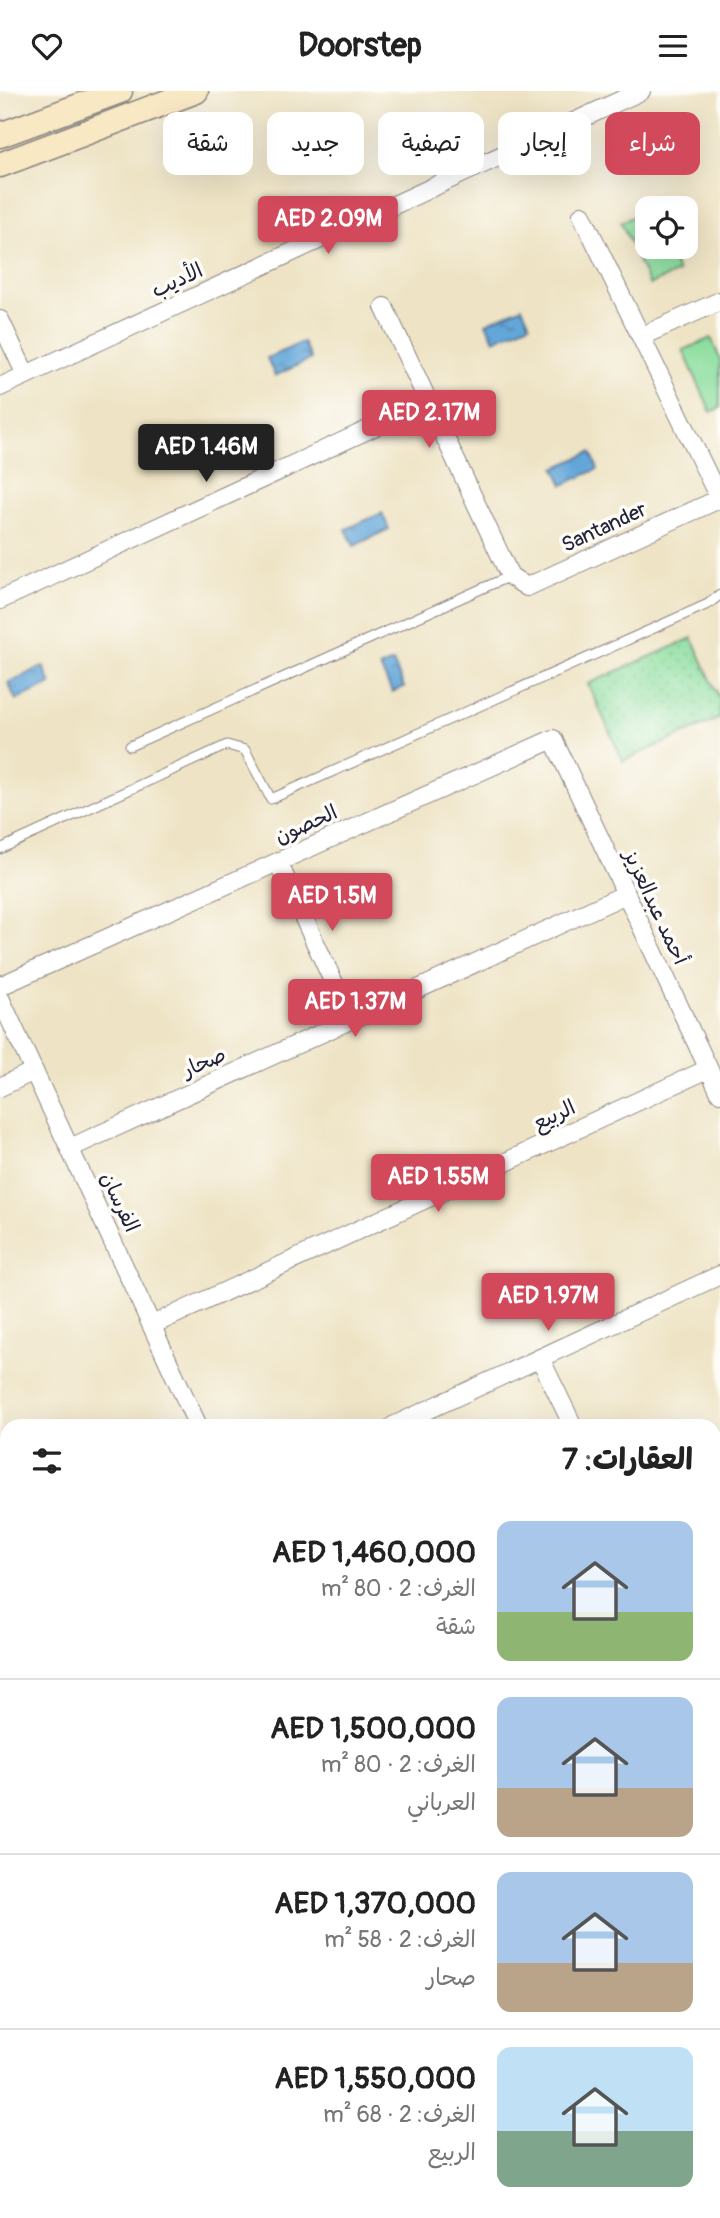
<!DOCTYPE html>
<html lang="ar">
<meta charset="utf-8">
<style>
body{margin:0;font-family:Pangolin,"Playpen Sans Arabic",sans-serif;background:#f2f2f2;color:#222;direction:rtl;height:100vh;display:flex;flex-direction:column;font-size:26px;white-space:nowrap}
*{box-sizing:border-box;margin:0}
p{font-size:23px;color:#767676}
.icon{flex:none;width:38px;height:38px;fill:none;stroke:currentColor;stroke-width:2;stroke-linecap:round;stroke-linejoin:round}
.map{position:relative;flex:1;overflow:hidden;direction:ltr}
.panel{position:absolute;left:0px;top:1328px;width:721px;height:800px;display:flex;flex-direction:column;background:#fff;border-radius:21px 21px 0 0;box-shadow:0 7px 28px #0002;direction:rtl}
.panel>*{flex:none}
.banner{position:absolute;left:21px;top:21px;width:679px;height:63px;direction:rtl;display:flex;gap:14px}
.buttons{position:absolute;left:635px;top:105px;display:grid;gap:14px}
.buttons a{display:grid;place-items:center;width:63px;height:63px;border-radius:14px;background:#fff;box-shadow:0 7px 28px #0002;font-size:35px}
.price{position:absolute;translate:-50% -60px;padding:0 16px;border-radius:7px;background:#d1495b;color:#fff;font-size:23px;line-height:46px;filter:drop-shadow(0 2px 4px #0008)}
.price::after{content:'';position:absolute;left:50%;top:42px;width:21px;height:16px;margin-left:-10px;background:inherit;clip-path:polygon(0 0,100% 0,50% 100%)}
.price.on{background:#222;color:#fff}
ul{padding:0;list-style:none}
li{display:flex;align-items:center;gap:21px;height:175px;padding:0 28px}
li+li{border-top:2px solid #e0e0e0}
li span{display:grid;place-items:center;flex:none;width:196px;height:140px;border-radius:14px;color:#555}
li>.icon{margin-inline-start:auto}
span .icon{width:84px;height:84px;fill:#fffc;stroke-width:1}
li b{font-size:30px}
h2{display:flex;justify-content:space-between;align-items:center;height:84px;padding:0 28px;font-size:30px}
.pill{padding:0 24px;border-radius:14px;background:#fff;box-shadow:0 7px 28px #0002;font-size:24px;line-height:63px}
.pill.on{background:#d1495b;color:#fff}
header{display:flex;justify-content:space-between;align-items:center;height:91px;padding:0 28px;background:#fff;font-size:32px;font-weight:800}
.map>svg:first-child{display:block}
</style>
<header><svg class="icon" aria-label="menu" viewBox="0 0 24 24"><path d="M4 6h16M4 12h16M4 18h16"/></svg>Doorstep<svg class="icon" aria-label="heart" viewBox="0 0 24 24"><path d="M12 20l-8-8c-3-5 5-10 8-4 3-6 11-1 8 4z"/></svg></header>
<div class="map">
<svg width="720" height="2127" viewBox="0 0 720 2127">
<defs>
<pattern id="grass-dots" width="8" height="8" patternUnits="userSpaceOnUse" patternTransform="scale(1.75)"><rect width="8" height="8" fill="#8bde9e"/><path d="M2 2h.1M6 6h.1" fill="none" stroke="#78be89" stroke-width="1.8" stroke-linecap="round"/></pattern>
<pattern id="park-tufts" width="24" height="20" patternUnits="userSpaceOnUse" patternTransform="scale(1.75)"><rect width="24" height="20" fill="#8bde9e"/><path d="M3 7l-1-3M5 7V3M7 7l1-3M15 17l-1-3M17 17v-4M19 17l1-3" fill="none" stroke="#78be89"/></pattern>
<pattern id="water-ripples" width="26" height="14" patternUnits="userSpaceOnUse" patternTransform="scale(1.75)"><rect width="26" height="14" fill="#64a7d9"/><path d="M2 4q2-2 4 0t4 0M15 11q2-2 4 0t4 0" fill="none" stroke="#5288b1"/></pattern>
</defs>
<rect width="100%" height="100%" fill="#fdfcf7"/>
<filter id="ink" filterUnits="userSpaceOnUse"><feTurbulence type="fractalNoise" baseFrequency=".0143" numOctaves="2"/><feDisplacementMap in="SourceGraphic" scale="14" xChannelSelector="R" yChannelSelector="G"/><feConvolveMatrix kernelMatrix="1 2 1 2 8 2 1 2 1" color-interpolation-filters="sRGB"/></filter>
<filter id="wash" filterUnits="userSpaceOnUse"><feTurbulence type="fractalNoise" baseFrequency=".00686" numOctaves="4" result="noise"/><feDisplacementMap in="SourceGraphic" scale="28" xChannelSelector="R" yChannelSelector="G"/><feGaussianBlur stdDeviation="1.57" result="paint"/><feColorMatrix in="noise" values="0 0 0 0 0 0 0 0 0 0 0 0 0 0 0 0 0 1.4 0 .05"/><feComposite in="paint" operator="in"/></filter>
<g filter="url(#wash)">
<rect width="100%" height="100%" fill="#eee3c4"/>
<path fill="url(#grass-dots)" stroke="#56806c" stroke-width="2" d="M692,547L720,609V627L623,670L588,593Z"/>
<g fill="url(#park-tufts)" stroke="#56806c" stroke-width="2">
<path d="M720,1707V1775L714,1761V1710Z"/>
<path d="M720,1815V2127H51L63,2121H714V1818Z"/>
</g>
<g fill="#8bde9e" stroke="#56806c" stroke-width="2">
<path d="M647,119L648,156H667L678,181L649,194L621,131Z"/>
<path d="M711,247L720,268V317L711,321L683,259Z"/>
</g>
<g fill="url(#water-ripples)" stroke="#43648a" stroke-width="2">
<path d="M522,216L530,233L494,249L486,232Z"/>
<path d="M303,251L311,268L275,285L267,267Z"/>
<path d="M591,361L598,378L563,394L555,377Z"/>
<path d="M382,422L389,438L354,455L346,438Z"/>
<path d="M393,571L404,596L392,601L380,576Z"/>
<path d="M43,575L51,593L16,609L8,592Z"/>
</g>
</g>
<g filter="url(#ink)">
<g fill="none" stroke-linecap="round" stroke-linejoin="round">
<g stroke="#888280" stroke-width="11">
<g id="lane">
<path d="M130,655L510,485"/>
<path d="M0,758L227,654L245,659L271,708L708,513L720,504"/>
<path d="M714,1677L720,1689"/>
</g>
</g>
<g stroke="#888280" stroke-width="20">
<g id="street">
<path d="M582,124L720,409"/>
<path d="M384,216L510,485L527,496L719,408"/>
<path d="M0,229L26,284"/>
<path d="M642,245L720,210"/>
<path d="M0,296L641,0"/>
<path d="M0,509L428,311"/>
<path d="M278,771L351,929"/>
<path d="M0,895L553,648L720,1002"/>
<path d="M0,907L198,1335"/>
<path d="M0,996L34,980"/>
<path d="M70,1057L624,804"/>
<path d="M152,1234L708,978"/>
<path d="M540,1267L573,1335"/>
<path d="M393,1335L720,1184"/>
<path d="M0,1445L7,1460"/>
<path d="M0,1520L7,1517"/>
</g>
</g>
<g stroke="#888280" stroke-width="27">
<g id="secondary">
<path d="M0,44L120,0"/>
<path d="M0,74L196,0"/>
<path d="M714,1475L720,1472"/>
<path d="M714,1656L720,1653"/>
<path d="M0,1818L7,1814"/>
<path d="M0,1993L7,1990"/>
</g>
</g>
<g stroke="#888280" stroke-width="36">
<g id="highway">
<path d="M714,1519L720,1516"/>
<path d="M714,1617L720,1614"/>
<path d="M0,1847L7,1844"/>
<path d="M0,1954L7,1951"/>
</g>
</g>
<use href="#lane" stroke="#fff" stroke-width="9"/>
<use href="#street" stroke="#fff" stroke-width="18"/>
<use href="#secondary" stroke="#f8e8c3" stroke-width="24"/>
<use href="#highway" stroke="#eec569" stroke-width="33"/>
<g stroke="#22223b" stroke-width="5">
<path d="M714,1557L720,1555"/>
<path d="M714,1572L720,1569"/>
<path d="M0,1887L7,1884"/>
<path d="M0,1923L7,1919"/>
</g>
</g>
</g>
<g text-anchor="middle" stroke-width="7" stroke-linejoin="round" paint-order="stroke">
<g font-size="21" fill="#22223b" stroke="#fdfcf7">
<text transform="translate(177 189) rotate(-25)" y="7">الأديب</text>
<text transform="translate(604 436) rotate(-25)" y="7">Santander</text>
<text transform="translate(306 733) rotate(-24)" y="7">الحصون</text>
<text transform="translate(656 816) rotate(65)" y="7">أحمد عبدالعزيز</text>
<text transform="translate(204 971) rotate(-24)" y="7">صحار</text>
<text transform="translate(554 1024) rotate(-25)" y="7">الربيع</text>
<text transform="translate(120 1111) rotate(65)" y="7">الفرسان</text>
</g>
</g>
</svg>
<div class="buttons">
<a><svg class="icon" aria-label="locate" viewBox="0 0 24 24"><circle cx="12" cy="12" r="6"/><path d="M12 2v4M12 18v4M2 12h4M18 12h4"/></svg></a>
</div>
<b class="price" style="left:328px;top:165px">AED 2.09M</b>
<b class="price" style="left:429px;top:359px">AED 2.17M</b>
<b class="price on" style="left:206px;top:393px">AED 1.46M</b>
<b class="price" style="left:332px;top:842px">AED 1.5M</b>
<b class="price" style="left:355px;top:948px">AED 1.37M</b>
<b class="price" style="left:438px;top:1123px">AED 1.55M</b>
<b class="price" style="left:548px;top:1242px">AED 1.97M</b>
<div class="banner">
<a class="pill on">شراء</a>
<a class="pill">إيجار</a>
<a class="pill">تصفية</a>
<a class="pill">جديد</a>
<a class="pill">شقة</a>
</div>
<section class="panel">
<h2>العقارات: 7<svg class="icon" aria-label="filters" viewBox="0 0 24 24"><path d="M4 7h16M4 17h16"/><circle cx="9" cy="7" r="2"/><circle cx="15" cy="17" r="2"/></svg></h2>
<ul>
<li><span style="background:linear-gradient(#a9c7e8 65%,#8fb573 0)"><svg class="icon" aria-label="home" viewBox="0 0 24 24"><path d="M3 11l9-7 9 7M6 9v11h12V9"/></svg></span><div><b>AED 1,460,000</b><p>الغرف: 2 · 80 m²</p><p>شقة</p></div></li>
<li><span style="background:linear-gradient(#a9c7e8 65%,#b9a48a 0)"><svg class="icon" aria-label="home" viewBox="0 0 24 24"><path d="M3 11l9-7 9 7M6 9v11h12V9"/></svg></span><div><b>AED 1,500,000</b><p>الغرف: 2 · 80 m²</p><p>العرباني</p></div></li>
<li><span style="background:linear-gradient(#a9c7e8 65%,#b9a48a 0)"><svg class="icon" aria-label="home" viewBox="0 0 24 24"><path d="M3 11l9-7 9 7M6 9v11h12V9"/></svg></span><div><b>AED 1,370,000</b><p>الغرف: 2 · 58 m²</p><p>صحار</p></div></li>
<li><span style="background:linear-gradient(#bfe0f5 60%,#7fa58c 0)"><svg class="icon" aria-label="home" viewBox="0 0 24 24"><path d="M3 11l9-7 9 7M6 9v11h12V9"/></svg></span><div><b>AED 1,550,000</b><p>الغرف: 2 · 68 m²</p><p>الربيع</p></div></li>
</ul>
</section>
</div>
